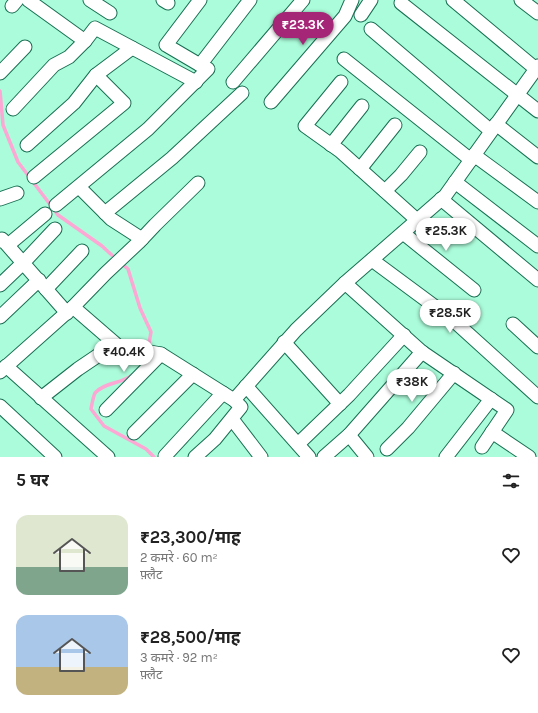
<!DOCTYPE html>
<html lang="hi">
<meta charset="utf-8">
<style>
body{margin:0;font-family:Karla,"Noto Sans Devanagari",sans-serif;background:#f2f2f2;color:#222;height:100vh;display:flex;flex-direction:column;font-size:15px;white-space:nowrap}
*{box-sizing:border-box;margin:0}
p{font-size:13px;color:#767676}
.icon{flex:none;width:22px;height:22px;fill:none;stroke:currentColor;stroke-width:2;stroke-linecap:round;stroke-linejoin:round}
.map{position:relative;height:457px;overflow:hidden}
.details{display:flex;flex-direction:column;background:#fff;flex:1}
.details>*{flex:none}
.price{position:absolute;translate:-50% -34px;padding:0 9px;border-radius:14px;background:#fff;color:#222;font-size:13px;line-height:26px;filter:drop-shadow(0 1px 2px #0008)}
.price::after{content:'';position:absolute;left:50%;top:24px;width:12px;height:9px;margin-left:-6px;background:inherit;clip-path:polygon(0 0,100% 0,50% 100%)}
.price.on{background:#a52677;color:#fff}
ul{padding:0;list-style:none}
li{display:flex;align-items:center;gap:12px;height:100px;padding:0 16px}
li span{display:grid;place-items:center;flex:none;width:112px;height:80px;border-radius:12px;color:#555}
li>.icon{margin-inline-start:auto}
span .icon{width:48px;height:48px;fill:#fffc;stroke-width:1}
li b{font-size:17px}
h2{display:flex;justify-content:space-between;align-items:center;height:48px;padding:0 16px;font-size:17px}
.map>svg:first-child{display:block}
</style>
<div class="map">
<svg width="538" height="457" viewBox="0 0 538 457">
<rect width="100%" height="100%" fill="#abfcda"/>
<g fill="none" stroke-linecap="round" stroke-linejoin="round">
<g stroke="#fda7d5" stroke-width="3.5">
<path d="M0,91L3,125L18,162L58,215L102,246L116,259"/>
<path d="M121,263L128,269L140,308L151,332L148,349"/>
<path d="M132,375C121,384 105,382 95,393C93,397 92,404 91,409L104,426L146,449L154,457"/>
</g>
<g stroke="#186f53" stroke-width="15">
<g id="minor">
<path d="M28,0L85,41"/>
<path d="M90,0L110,13"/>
<path d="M163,0L168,3"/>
<path d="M200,0L166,45L200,65L250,0"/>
<path d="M453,0L536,69"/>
<path d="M521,0L538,13"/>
<path d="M401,3L538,111"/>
<path d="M12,6L17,0"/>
<path d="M361,15L371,0"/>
<path d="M371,29L491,131"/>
<path d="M344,59L471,160"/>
<path d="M0,73L25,47"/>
<path d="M233,82L303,0"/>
<path d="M341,82L305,126L340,151L417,220"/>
<path d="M271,102L345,16L352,0"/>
<path d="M13,109L54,65L69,57L85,41L95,28L196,82"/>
<path d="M496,124L538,157"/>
<path d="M27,145L74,103L96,75L132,48"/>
<path d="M331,145L362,106"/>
<path d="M474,155L538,202"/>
<path d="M360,169L395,125"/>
<path d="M34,177L124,103L96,75"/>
<path d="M455,182L538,246"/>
<path d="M79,187L111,219L142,239"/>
<path d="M385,191L401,175L420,152"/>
<path d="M0,199L17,193"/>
<path d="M441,199L538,280"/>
<path d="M56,205L148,129L208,69L200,65"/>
<path d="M105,213L172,158L242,93"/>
<path d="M403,233L474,290"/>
<path d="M0,241L2,239L67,313"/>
<path d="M8,245L45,214"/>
<path d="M372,260L453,320L538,397"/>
<path d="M345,283L422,352L507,410L482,447"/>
<path d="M0,285L23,263L55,229"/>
<path d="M46,289L82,251"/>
<path d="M73,307L118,346L161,354L234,400L241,407L215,439L195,457"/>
<path d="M0,317L39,280"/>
<path d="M513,324L538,347"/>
<path d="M284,342L340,404"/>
<path d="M6,366L108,457"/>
<path d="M0,372L73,307L106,273L139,242L155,225L198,183"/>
<path d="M246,386L309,457"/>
<path d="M41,398L78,369L115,344"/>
<path d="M234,400L296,330L345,283L445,196L538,66"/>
<path d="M0,406L55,457"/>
<path d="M106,410L161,354"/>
<path d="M232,419L261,457"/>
<path d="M492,432L529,457"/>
<path d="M134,433L193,374"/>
<path d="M349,435L367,457"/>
<path d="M298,444L349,395L404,335"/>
<path d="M387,449L408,428L454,373"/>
<path d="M165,456L223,393"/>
<path d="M324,457L349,435L422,352"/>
<path d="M446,457L491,399"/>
</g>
</g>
<use href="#minor" stroke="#fff" stroke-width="13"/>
</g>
</svg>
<b class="price on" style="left:303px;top:46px">₹23.3K</b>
<b class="price" style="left:446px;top:252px">₹25.3K</b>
<b class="price" style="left:450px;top:334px">₹28.5K</b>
<b class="price" style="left:124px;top:373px">₹40.4K</b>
<b class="price" style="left:412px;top:403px">₹38K</b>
</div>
<section class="details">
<h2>5 घर<svg class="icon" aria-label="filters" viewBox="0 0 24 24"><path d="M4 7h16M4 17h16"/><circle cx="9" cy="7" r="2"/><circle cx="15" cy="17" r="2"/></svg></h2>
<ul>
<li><span style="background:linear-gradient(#dfe7d0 65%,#7fa58c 0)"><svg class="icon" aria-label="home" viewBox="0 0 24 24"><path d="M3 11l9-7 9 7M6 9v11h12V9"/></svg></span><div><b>₹23,300/माह</b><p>2 कमरे · 60 m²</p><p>फ़्लैट</p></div><svg class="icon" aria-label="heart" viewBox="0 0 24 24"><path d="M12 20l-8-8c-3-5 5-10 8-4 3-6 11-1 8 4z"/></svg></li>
<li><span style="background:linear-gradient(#a9c7e8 65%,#c2b280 0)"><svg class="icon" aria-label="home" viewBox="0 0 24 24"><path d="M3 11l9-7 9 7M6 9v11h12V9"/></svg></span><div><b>₹28,500/माह</b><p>3 कमरे · 92 m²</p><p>फ़्लैट</p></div><svg class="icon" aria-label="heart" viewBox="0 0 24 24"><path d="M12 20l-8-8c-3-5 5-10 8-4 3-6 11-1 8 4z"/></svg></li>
</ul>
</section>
